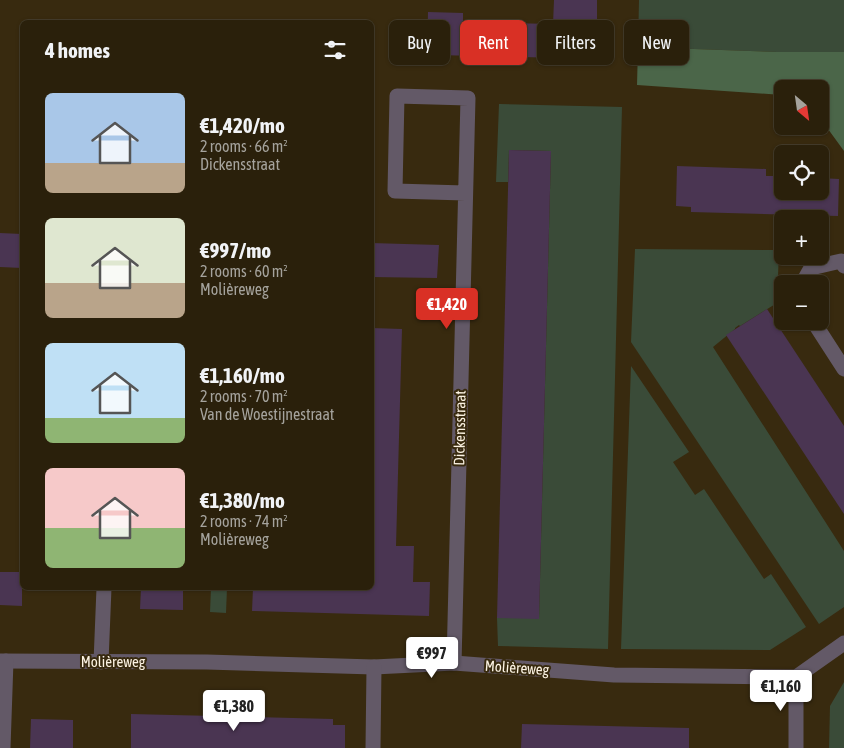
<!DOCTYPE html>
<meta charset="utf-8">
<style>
body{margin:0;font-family:"Asap Condensed",sans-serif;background:#362d19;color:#f1f3f6;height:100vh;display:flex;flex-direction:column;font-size:19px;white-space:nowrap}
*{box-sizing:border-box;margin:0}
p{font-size:16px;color:#a5a39d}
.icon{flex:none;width:28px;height:28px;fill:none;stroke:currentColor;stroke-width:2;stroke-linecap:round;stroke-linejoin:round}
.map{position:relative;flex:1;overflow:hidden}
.panel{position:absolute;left:20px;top:20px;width:354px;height:570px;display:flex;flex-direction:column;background:#2a200b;border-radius:8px;box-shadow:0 1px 4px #0004,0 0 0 1px #463e2c}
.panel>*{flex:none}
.top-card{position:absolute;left:389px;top:20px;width:380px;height:45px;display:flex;gap:10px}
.needle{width:32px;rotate:151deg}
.fabs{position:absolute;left:774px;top:80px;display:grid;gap:10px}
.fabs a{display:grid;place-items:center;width:55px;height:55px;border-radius:8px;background:#2a200b;box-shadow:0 1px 4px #0004,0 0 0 1px #463e2c;font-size:25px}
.price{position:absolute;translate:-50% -42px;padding:0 11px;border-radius:5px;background:#fff;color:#222;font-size:16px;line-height:32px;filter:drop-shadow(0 1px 2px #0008)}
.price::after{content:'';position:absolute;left:50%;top:30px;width:15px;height:11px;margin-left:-8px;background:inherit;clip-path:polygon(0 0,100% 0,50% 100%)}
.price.active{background:#d93025;color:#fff}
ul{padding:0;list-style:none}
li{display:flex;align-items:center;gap:15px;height:125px;padding:0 25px}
li span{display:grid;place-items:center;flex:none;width:140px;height:100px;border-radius:8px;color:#555}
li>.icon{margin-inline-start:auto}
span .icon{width:60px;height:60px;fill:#fffc;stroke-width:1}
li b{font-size:21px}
h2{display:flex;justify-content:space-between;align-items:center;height:60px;padding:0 25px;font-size:21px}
.pill{padding:0 18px;border-radius:8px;background:#2a200b;box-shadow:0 1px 4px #0004,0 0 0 1px #463e2c;font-size:18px;line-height:45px}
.pill.active{background:#d93025;color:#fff}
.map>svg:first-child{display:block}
</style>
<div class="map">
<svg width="844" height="748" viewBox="0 0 844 748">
<rect width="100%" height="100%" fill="#382a0f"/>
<g fill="#3a4b38">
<path d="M639,0H844V52H777L638,47Z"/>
<path d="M499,104L622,107L608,649L498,646L497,618H539L551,151L509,150L508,182H496Z"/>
<path d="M635,249L779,250L777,303L740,326L739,325L735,328V329L713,347L844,551V607L819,624L631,342Z"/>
<path d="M631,366L689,452L673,462L695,495L704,489L764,579L771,574L806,627L770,650L621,649Z"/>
<path d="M211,588H227L226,613L210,612Z"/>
<path d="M844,682V748H829L830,706Z"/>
</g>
<path fill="#4b6649" d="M638,47L777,52H844V151L820,118V89H782V95L637,85Z"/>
<g fill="#4a3552">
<path d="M554,0H597V25L613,26L612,59L436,55V51L427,50L428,12L463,13V22L553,24Z"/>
<path d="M509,150L551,151L539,619L497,618Z"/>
<path d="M677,166L766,169V176H782V191H820V178L839,179L838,216L691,212V207L676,206Z"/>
<path d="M0,233L22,234V268L0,267Z"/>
<path d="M371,243L439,245L437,278L371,277Z"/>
<path d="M767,309L844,426V514L726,335Z"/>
<path d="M371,328L402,329L396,546H414L413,582H430L429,616L252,611L253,588H371Z"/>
<path d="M0,572H22V606L0,605Z"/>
<path d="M141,588H183V610L140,609Z"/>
<path d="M131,714L333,719V725H345V748H131Z"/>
<path d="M31,719L73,720V748H30Z"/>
<path d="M522,724L689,728V748H521Z"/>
</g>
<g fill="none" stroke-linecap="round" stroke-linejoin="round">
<g stroke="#635967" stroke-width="15">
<path d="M802,284L811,268L841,261L844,266"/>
<path d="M813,321L844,369"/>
<path d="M0,661L207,662L374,667L454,663L614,675L796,677L844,643"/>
<path d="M101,662L104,588"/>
<path d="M454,663L468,98L397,96L395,191L465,193"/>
<path d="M3,748L6,661"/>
<path d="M373,748L374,667"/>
<path d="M796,748V677"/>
</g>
</g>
<g text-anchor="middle" stroke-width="4" stroke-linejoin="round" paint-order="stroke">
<g font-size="15" fill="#fcf3e3" stroke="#382a0f">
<text transform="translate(460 428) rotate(-89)" y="5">Dickensstraat</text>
<text x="113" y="667">Molièreweg</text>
<text transform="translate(517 668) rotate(4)" y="5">Molièreweg</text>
</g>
</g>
</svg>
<div class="fabs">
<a><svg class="needle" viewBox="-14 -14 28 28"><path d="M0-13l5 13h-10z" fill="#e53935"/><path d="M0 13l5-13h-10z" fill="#a5a39d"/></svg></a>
<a><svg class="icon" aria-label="locate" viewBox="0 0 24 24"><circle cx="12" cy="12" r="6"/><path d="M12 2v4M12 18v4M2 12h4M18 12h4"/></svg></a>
<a>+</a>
<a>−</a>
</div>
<b class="price active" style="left:447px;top:330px">€1,420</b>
<b class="price" style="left:432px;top:679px">€997</b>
<b class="price" style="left:781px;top:712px">€1,160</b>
<b class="price" style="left:234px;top:732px">€1,380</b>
<div class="top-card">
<a class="pill">Buy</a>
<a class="pill active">Rent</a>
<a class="pill">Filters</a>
<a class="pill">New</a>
</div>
<section class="panel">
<h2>4 homes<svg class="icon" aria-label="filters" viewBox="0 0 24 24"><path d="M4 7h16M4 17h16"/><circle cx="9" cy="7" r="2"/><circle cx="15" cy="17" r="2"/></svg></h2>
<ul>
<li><span style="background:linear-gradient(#a9c7e8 70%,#b9a48a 0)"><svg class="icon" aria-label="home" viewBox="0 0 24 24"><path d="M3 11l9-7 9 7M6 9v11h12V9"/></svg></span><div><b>€1,420/mo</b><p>2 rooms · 66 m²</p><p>Dickensstraat</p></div></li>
<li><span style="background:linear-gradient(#dfe7d0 65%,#b9a48a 0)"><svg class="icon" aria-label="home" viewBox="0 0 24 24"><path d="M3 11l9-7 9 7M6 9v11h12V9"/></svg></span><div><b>€997/mo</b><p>2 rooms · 60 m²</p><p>Molièreweg</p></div></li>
<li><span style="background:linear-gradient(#bfe0f5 75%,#8fb573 0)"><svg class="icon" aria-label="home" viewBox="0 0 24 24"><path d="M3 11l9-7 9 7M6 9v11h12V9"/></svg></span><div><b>€1,160/mo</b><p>2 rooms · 70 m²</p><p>Van de Woestijnestraat</p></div></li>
<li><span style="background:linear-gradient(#f6c9c9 60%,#8fb573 0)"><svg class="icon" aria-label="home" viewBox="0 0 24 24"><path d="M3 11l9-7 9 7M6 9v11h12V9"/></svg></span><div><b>€1,380/mo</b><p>2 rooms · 74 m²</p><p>Molièreweg</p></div></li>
</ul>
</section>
</div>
